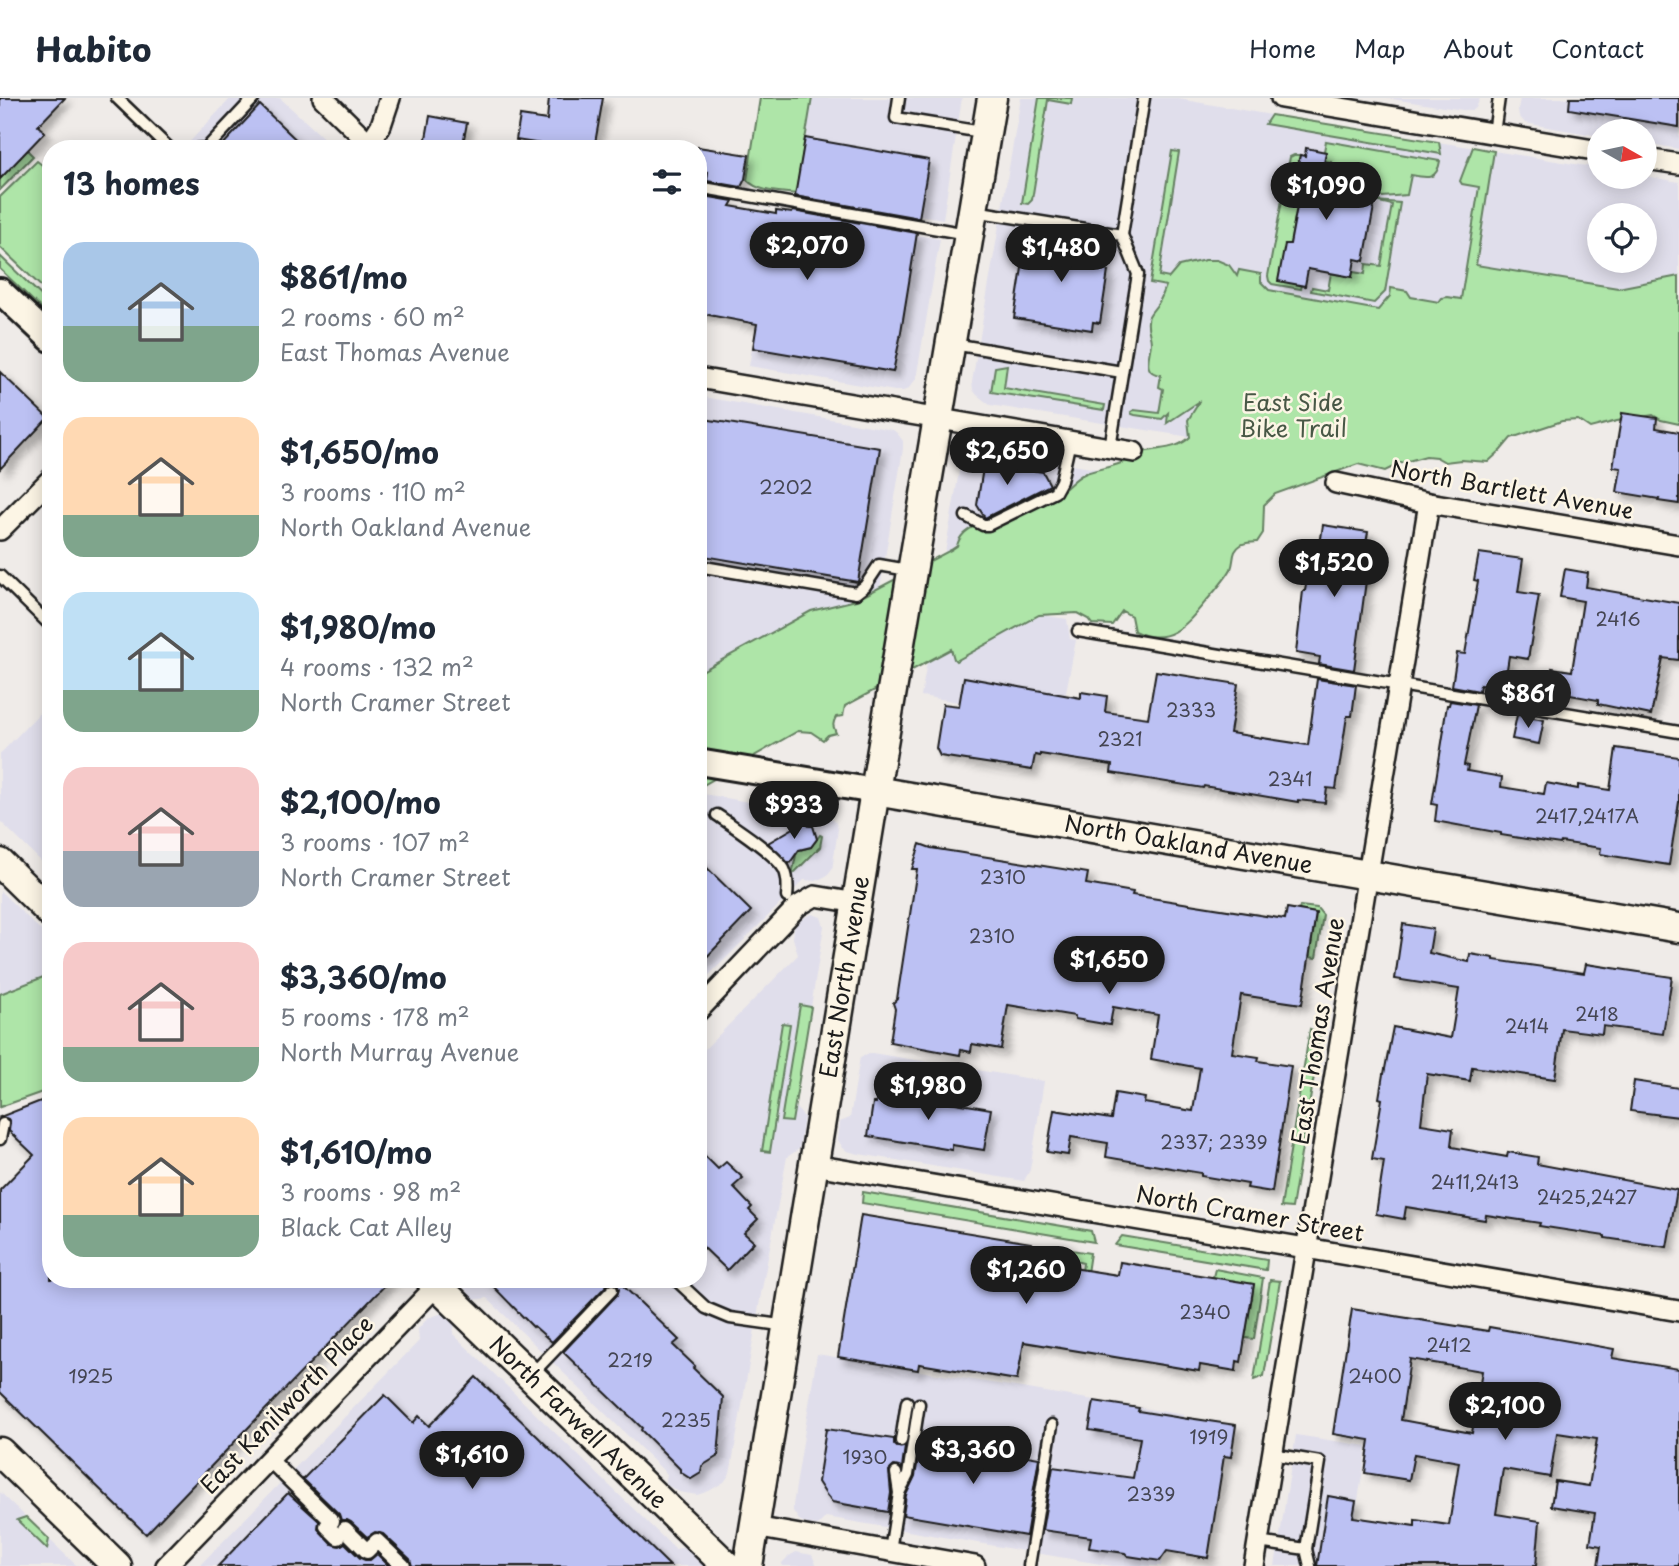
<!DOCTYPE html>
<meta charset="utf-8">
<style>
body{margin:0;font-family:"Playpen Sans",sans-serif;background:#f2f2f3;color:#1f2937;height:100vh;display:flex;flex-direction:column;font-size:26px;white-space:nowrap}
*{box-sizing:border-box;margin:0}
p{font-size:23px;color:#747a83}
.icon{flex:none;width:38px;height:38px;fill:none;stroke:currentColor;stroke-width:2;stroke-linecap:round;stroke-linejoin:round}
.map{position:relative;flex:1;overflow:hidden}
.side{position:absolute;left:42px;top:42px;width:665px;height:1148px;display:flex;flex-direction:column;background:#fff;border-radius:28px;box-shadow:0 4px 18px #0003}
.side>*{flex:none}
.needle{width:46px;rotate:99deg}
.tools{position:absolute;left:1587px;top:21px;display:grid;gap:14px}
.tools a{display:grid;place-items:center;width:70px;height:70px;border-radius:50%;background:#fff;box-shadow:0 4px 18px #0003;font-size:35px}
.price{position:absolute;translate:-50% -60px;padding:0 16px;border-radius:24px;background:#1c1c1c;color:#fff;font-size:23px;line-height:46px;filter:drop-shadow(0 2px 4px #0008)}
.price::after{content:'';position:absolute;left:50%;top:42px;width:21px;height:16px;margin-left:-10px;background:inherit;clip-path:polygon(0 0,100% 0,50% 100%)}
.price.selected{background:#222;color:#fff}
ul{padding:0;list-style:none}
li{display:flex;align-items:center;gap:21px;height:175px;padding:0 21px}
li span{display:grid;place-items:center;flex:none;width:196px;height:140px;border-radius:21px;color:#555}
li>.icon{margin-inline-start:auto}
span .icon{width:84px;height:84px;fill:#fffc;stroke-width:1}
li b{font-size:30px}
h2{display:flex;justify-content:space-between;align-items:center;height:84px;padding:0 21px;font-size:30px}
header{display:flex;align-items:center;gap:42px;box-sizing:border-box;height:98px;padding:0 35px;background:#fff;border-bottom:2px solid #e0e1e3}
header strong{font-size:33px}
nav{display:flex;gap:38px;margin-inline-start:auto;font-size:24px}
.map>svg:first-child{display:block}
</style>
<header>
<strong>Habito</strong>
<nav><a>Home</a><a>Map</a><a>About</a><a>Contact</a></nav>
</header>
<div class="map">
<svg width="1679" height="1468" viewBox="0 0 1679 1468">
<defs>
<filter id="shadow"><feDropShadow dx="6" dy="6" stdDeviation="3.5" flood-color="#0004"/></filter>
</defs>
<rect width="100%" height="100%" fill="#efebe8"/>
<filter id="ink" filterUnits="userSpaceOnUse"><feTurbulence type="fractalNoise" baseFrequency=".0143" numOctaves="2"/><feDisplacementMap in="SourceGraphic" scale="14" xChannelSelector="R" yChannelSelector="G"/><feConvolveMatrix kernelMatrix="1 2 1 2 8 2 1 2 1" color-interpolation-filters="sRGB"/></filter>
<g filter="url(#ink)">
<g fill="#e0deeb" fill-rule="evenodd">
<path d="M231,0H280L329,45L323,51H183Z"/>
<path d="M812,0H962L943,121L796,96Z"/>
<path d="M1021,0H1173L1271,17L1599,70L1600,79L1645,78L1679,84V193L1189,322L1190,339L990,307L977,297L973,292L972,284ZM1600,117H1645V163H1600Z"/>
<path d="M1386,0H1480L1476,10L1472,13H1469Z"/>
<path d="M1520,0H1679V51L1645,45V33H1600L1599,38L1525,25L1519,18L1518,12Z"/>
<path d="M776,113L940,141L916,281L908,291L903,293H895L749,268Z"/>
<path d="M698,298L893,332L897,335L903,343V351L880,490L856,503L811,513L698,575Z"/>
<path d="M976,350L1113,374L945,455L961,362L964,356Z"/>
<path d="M1039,517L1067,521L1070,541L1076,542L1063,610L1052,619L921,598L927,564L952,551L954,561L962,558Z"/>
<path d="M51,603V773L0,723V656Z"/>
<path d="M698,695L827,718L835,723L838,731L832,772L828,777L816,783L804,782L698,888Z"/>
<path d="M0,793L51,842V876L0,896Z"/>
<path d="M812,816L821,819L824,828L795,1009L804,1019L799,1051L787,1059L761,1196L731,1371L729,1377L724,1384L709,1393L697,1397L679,1394L665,1386L667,1376L487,1200L474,1202L461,1186L459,1181H698V958L798,857L793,840L794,832L795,828L805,819Z"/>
<path d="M872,955L1044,983L1030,1072L1024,1083L859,1056L847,1053L843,1050L838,1042L840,1024L850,1020L860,959Z"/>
<path d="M440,1216L448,1218L455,1224L453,1236L675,1451L686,1449L704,1468H199L419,1243L418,1231L428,1220Z"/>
<path d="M817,1256L1184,1317L1161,1468H1112L826,1419L818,1427L807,1426L799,1422L793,1413V1407Z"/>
<path d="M1296,1337L1367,1348L1347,1468H1275Z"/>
<path d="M0,1394L26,1419L77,1468H0Z"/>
<path d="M796,1454L812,1457L817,1468H782V1465L789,1458Z"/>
</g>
<g fill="#aee5a8" stroke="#658062" stroke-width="2">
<path d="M760,0H812L796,96C780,94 758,94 747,82Z"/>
<path d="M1039,0H1072L1071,6L1048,2L1032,102L1028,106L1022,105Z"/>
<path d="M1271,17L1439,44L1441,56L1265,26Z"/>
<path d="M1326,43L1440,63C1437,83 1426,80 1411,77L1407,97L1382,99L1363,95L1329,74L1333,73V68L1331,64L1325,63L1326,54L1324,53Z"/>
<path d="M1473,49L1494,53L1476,167L1618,190L1679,178V326L1661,322L1653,317L1617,323L1590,330L1578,322L1562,323L1511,340L1501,352L1488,364L1461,362L1445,364L1436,359L1426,358L1401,365L1385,373L1358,366L1275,396L1264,407L1263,435L1257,444C1253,445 1245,444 1241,447C1231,453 1235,462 1231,471C1227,479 1214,494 1207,502C1187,526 1169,550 1134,533L1131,518L1122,513L1112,527L1092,526L1088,521L1077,515L1039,517L956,563L954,561L951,551L845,608L843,618L836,619C832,626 833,628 836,635L828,637L823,642L811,634L798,633L698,690V575L811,513L856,502L951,452L957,448C960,435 969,432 979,425C1001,407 1016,399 1044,393L1053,398C1065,395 1072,381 1084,376C1095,371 1109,370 1121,365C1127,363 1133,358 1140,355C1157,349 1176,353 1190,339L1188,322L1200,303L1167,325L1168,315L1162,321L1135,317L1132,316L1131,314L1134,312L1159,315L1163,291L1159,289L1161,277C1141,275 1150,258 1151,245C1151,235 1145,229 1149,218C1152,212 1156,209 1159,204C1162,199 1164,193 1166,188L1150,185L1172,53L1179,54L1159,178L1169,180L1179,168L1205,162H1217L1229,167L1237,178L1239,172L1261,176V184L1269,192L1378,212L1390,198L1391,190L1407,193L1411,199L1439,204L1442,200L1447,199L1461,201L1479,89L1462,86L1460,83Z"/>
<path d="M27,52L33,58L0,92V81Z"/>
<path d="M1294,57H1300L1293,96L1299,98L1290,146H1285L1302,187L1301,191L1272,186L1269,183L1268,178L1290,59Z"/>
<path d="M37,63L51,74V198L0,149V99Z"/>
<path d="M1375,103L1400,105L1385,194L1374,205L1311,193L1312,189L1328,192L1331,175L1352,179L1353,174L1365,176L1366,166L1381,168L1392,107Z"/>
<path d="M0,158L51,207V220L0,171Z"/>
<path d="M1007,267L1004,290L1105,307L1104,312L991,294L995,269Z"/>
<path d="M820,737L822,738L820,749L792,777L796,757L799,752L811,749Z"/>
<path d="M1300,808L1317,810L1323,817L1316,860L1309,859L1316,815L1299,812Z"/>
<path d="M51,876V991L0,1009V896Z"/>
<path d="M800,907L811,909L792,1024L781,1023Z"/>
<path d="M782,925L790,926L770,1054L762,1053Z"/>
<path d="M1310,931L1321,936L1292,1110L1281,1109Z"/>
<path d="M863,1094L1091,1133L1094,1144L862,1105Z"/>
<path d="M1122,1138L1267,1162L1266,1172L1115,1147Z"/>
<path d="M1048,1148L1090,1155L1087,1175L1082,1174L1083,1165L1047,1156Z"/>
<path d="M1215,1171L1263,1180L1254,1241L1245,1240L1250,1208L1245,1203L1252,1201L1254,1186L1213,1179Z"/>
<path d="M1270,1182L1280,1183L1264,1278L1254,1282Z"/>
<path d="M26,1419L49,1441L47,1451L17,1422Z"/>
</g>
<g fill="#bcc1f3" stroke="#1c1c1c" stroke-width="2" fill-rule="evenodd" filter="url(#shadow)">
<path d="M0,0H65L38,28L45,34L0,81Z"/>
<path d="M549,0H603L594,51H573L516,42L520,18L547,22Z"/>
<path d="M1570,0H1679V29L1569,11Z"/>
<path d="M260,7L288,34L306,51H219Z"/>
<path d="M430,18L467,25L462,51L425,46Z"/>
<path d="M805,40L929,62L919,120L795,98Z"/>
<path d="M698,49L749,57L745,81L741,89L707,83L708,74L698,73Z"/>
<path d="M1306,50L1326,54L1323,72L1366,80L1362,101L1375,103L1364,163L1355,161L1352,179L1308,171L1305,188L1278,183L1285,146H1290L1299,98L1292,97L1300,57L1305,58Z"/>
<path d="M704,98L733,103L730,108L776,116V113L792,115L793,113L917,135L900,240L893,274L753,250L757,226L698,215V133Z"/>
<path d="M1038,138L1087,145L1085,156L1104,159L1102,172L1108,173L1100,225L1093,224L1092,232L1014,220L1026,145L1036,147Z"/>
<path d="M0,274L48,320L0,371Z"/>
<path d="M1622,315L1657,320L1656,330L1679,334V406L1658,403L1659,401L1617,394L1621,370L1613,369Z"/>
<path d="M698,320L880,350L858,484L698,457Z"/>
<path d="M984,364L1043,374L1050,387L985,420L977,407Z"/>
<path d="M1323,427L1368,434L1362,467L1368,468L1354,572L1319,566L1320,559L1296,555L1303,493H1305L1310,459L1318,460Z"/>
<path d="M1479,455L1523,461L1518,494L1539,497L1528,561L1509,558L1504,591L1480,587L1479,593L1452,588L1457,555L1465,556L1478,483L1474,482Z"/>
<path d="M1565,471L1588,475L1586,489L1679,505V562L1663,560L1651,617L1598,606V602L1548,593L1552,570L1572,573L1583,503L1560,499Z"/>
<path d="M1156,573L1238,586L1230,635L1308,647L1317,581L1356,587L1352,618H1347L1336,691L1327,690L1325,705L1298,702V704L1204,688L1203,690L1111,675L1112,667L1040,656V658L1035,657L1032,672L940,658L936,650L943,606L959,608L964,579L1081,600V594L1107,598L1105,614L1148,620Z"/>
<path d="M1450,603L1476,607L1464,667L1468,668L1467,673L1502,679L1501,689L1544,696L1546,685L1578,691V687L1610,692L1616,650L1679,659V704L1669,767L1600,756L1601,750L1561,744L1560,746L1526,741L1501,737V735L1435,723L1437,707L1432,706L1444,632H1443L1447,607H1449Z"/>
<path d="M1517,617L1544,622L1539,646L1512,641Z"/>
<path d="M804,724L809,728H813L817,741L811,749L799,752L789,766L768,745Z"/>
<path d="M920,746L931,750L1088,775L1086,786L1133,794L1132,797L1285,821L1287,810L1316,815L1302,906L1241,897L1232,955L1259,959L1258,963L1291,968L1272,1094L1247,1090L1248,1086L1201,1078V1075L1106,1059L1108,1045L1071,1039L1068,1057L1047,1054L1054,1012L1111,1021L1115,995L1145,1000L1144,1005L1193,1013L1200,970L1151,961L1158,917L1113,909L1110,927L1075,921V918L1008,907L1001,951L972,946L971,954L961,952L960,957L890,944L895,911L893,905L897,901L917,771H912Z"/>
<path d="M698,761L751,813L698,868Z"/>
<path d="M1403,826L1433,831L1429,855L1469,864L1470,856L1494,860V862L1584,875L1586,866L1672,879L1663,936L1603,928L1602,936L1562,931L1555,981L1472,969L1470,983L1427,976L1421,1026L1453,1031L1451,1047H1452V1049L1507,1059L1508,1054L1538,1059L1537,1066L1677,1092L1667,1149L1605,1140V1138L1539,1128L1540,1125L1486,1117L1485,1122L1406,1109L1404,1121L1376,1116L1384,1063L1372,1061L1382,1001L1379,1000L1383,976H1384L1393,929L1451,940L1459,891L1395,881Z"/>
<path d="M1634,983L1679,990V1019L1630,1013Z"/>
<path d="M878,992L991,1011L984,1052L952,1047V1052L868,1038L873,1005H876Z"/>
<path d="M51,999V1181H391L146,1436L0,1294V1092L34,1057L9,1033L10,1024L8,1021L0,1019Z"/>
<path d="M698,1051L718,1071L726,1064L743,1080L733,1089L752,1109L749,1112L758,1121L744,1135L754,1144L727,1172L698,1144Z"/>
<path d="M861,1117L1031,1145L1028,1163L1118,1177L1120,1164L1254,1186L1241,1264L1237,1263L1236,1273L1200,1267L1199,1273L1024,1244L1017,1282L919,1266L918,1272L838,1259Z"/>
<path d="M486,1181H616L679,1242L673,1247L695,1268L693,1270L723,1299L718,1358L702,1368L701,1375L691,1381L680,1374V1371L641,1332L642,1330L563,1254L617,1197L619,1191L617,1186L611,1185L607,1187L552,1244L534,1228L533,1229Z"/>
<path d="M1352,1211L1488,1233L1489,1229L1614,1251L1612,1260L1679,1271V1468H1598L1601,1448L1590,1446L1595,1415L1551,1408L1555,1383L1589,1388L1597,1341L1557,1335L1550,1379L1503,1371L1496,1416L1540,1423L1536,1468H1317L1328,1398L1356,1403L1353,1419L1415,1428V1422L1449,1427L1459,1364L1414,1356L1409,1382L1365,1375L1370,1342L1333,1336ZM1410,1261L1482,1273L1472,1335L1401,1322Z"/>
<path d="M476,1279L536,1337L670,1468H412L410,1461L383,1436L375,1434L367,1439L351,1424L347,1422H341L339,1416L303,1381L385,1297L413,1325L419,1318L429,1328Z"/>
<path d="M1094,1303L1139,1310L1138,1313L1188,1321V1320L1236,1327L1231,1359L1224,1358L1208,1460L1167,1453L1160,1463L1128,1458L1125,1455L1089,1450L1091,1439L1042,1432L1053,1369L1133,1380L1140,1340L1089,1332Z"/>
<path d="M826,1331L894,1341V1346L897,1349H905L902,1370L894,1368L889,1373L891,1395L888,1414L832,1404L827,1398L818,1384Z"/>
<path d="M922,1340L974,1349L975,1344L1012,1350L1011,1355L1039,1360L1026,1438L903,1417L906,1397L915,1378Z"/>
<path d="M288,1395L319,1423L318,1431L332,1446L340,1448L345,1445L360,1460L365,1462H370L377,1456L389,1468H218Z"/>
</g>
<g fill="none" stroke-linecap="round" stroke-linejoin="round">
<g stroke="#1c1c1c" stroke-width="15">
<g id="service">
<path d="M117,0L170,51"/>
<path d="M899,0L896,20L982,34"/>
<path d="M1494,35L1499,0"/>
<path d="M197,51L207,50L254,0"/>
<path d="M698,89L967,136"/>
<path d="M974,113L1122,137"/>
<path d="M953,246L1122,274"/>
<path d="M1110,350L1138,176L1122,137L1144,0"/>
<path d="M966,418L983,427H988L1055,394L1061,383L1070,343"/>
<path d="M698,468L856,495L865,488L879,467L908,472"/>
<path d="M0,478L51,528"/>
<path d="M1078,533L1679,634"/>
<path d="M717,717C733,728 775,755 784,771C788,779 788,790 787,799"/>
<path d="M0,1041L3,1026"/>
<path d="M675,1181L706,1210L730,1220L787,1228"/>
<path d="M531,1277L612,1192"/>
<path d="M901,1343L907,1304"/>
<path d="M1272,1356L1320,1364L1306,1451"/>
<path d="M896,1375L899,1395"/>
<path d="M1258,1444L1306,1451L1310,1468"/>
<path d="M890,1453L899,1395L908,1377L919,1306"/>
<path d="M1029,1468L1052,1327"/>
</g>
</g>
<g stroke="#1c1c1c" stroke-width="19">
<g id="pedestrian">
<path d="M269,1361L332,1423L327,1428L338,1439"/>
<path d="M345,1431L367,1453L377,1443L403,1468"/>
</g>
</g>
<g stroke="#1c1c1c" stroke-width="24">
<g id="minor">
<path d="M323,0L375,51"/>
<path d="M1281,0L1600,53"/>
<path d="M366,51L381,27L390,0"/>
<path d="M1645,61L1679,66"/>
<path d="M698,280L1134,354"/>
<path d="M1336,385L1429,405L1679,447"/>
<path d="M0,432L51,381"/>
<path d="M698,913L798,808L815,798L857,805"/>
<path d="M814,1067L1679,1213"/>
<path d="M755,1429L975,1468"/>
<path d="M166,1468L443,1181"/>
<path d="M1254,1468L1429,405"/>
</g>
</g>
<g stroke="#1c1c1c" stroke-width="30">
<g id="tertiary">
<path d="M0,193L51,241"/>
<path d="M698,664L875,693"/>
</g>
</g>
<g stroke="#1c1c1c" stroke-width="33">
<g id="secondary">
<path id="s1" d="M875,693L1679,830"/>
<path d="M0,765L51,815"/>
<path id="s2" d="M430,1181L727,1468"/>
<path d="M0,1354L117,1468"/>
<path id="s3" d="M748,1468L875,693L992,0"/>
</g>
</g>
<use href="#service" stroke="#fcf5e5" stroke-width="10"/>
<use href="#pedestrian" stroke="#fcf5e5" stroke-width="14"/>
<use href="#minor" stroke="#fcf5e5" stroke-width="19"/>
<use href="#tertiary" stroke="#fcf5e5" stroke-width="24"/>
<use href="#secondary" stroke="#fcf5e5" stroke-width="28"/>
</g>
</g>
<g text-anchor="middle" stroke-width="5" stroke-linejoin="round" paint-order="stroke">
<g font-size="19" fill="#444552">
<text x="786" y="396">2202</text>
<text x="1618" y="528">2416</text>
<text x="1191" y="619">2333</text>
<text x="1120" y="648">2321</text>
<text x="1290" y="688">2341</text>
<text x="1587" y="725">2417,2417A</text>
<text x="1003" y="786">2310</text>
<text x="992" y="845">2310</text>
<text x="1597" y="923">2418</text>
<text x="1527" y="935">2414</text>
<text x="1214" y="1051">2337; 2339</text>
<text x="1475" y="1091">2411,2413</text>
<text x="1587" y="1106">2425,2427</text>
<text x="1205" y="1221">2340</text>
<text x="1449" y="1254">2412</text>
<text x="630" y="1269">2219</text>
<text x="91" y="1285">1925</text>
<text x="1375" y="1285">2400</text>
<text x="686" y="1329">2235</text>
<text x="1209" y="1346">1919</text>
<text x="865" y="1366">1930</text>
<text x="1151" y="1403">2339</text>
</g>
<g font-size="23" fill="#485846" stroke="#fcf5e5">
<text x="1293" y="313">East Side<tspan x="1293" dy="26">Bike Trail</tspan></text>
</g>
<g font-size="23" fill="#1c1c1c" stroke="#fcf5e5">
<text transform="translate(1512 392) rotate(10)" y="8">North Bartlett Avenue</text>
<text dy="8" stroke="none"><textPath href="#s1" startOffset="318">North Oakland Avenue</textPath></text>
<text dy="8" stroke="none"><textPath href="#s3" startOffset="597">East North Avenue</textPath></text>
<text transform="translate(1318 933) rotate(-81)" y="8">East Thomas Avenue</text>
<text transform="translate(1250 1116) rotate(10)" y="8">North Cramer Street</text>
<text transform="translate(287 1307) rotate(-46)" y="8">East Kenilworth Place</text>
<text dy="8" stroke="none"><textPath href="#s2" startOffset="206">North Farwell Avenue</textPath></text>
</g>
</g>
</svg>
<div class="tools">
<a><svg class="needle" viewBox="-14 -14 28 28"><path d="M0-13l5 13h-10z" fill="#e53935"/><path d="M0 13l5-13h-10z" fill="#747a83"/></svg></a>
<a><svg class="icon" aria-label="locate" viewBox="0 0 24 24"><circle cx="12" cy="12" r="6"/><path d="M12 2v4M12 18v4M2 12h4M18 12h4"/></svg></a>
</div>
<b class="price" style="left:1326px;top:124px">$1,090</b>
<b class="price" style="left:807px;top:184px">$2,070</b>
<b class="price" style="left:1061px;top:186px">$1,480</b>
<b class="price" style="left:1007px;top:389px">$2,650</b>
<b class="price" style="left:1334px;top:501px">$1,520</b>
<b class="price selected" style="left:1528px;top:632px">$861</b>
<b class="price" style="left:794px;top:743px">$933</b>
<b class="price" style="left:1109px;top:898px">$1,650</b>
<b class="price" style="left:928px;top:1024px">$1,980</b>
<b class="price" style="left:1026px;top:1208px">$1,260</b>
<b class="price" style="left:1505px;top:1344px">$2,100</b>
<b class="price" style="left:973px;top:1388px">$3,360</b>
<b class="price" style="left:472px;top:1393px">$1,610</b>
<section class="side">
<h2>13 homes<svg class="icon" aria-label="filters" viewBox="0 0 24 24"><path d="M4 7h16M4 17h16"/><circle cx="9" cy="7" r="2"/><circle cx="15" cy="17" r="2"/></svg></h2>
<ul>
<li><span style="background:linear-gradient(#a9c7e8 60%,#7fa58c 0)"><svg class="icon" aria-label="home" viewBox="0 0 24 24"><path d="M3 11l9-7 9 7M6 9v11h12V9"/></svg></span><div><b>$861/mo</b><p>2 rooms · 60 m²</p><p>East Thomas Avenue</p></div></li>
<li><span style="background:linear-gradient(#ffd9b3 70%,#7fa58c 0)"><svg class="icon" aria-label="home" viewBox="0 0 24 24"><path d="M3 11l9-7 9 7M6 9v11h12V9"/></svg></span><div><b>$1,650/mo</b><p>3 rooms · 110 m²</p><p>North Oakland Avenue</p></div></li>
<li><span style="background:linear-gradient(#bfe0f5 70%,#7fa58c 0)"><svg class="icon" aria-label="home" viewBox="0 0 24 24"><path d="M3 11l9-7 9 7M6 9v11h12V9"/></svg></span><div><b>$1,980/mo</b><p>4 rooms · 132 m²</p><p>North Cramer Street</p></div></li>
<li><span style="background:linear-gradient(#f6c9c9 60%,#9aa5b1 0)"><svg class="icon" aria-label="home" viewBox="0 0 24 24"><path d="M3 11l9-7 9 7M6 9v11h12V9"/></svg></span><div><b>$2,100/mo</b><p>3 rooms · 107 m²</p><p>North Cramer Street</p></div></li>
<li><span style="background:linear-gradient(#f6c9c9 75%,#7fa58c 0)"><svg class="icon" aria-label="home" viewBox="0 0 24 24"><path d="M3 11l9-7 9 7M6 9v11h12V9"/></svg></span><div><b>$3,360/mo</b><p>5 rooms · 178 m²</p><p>North Murray Avenue</p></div></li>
<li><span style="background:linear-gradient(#ffd9b3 70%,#7fa58c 0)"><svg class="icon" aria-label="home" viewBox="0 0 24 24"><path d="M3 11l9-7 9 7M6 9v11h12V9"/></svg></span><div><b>$1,610/mo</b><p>3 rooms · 98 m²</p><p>Black Cat Alley</p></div></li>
</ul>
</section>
</div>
